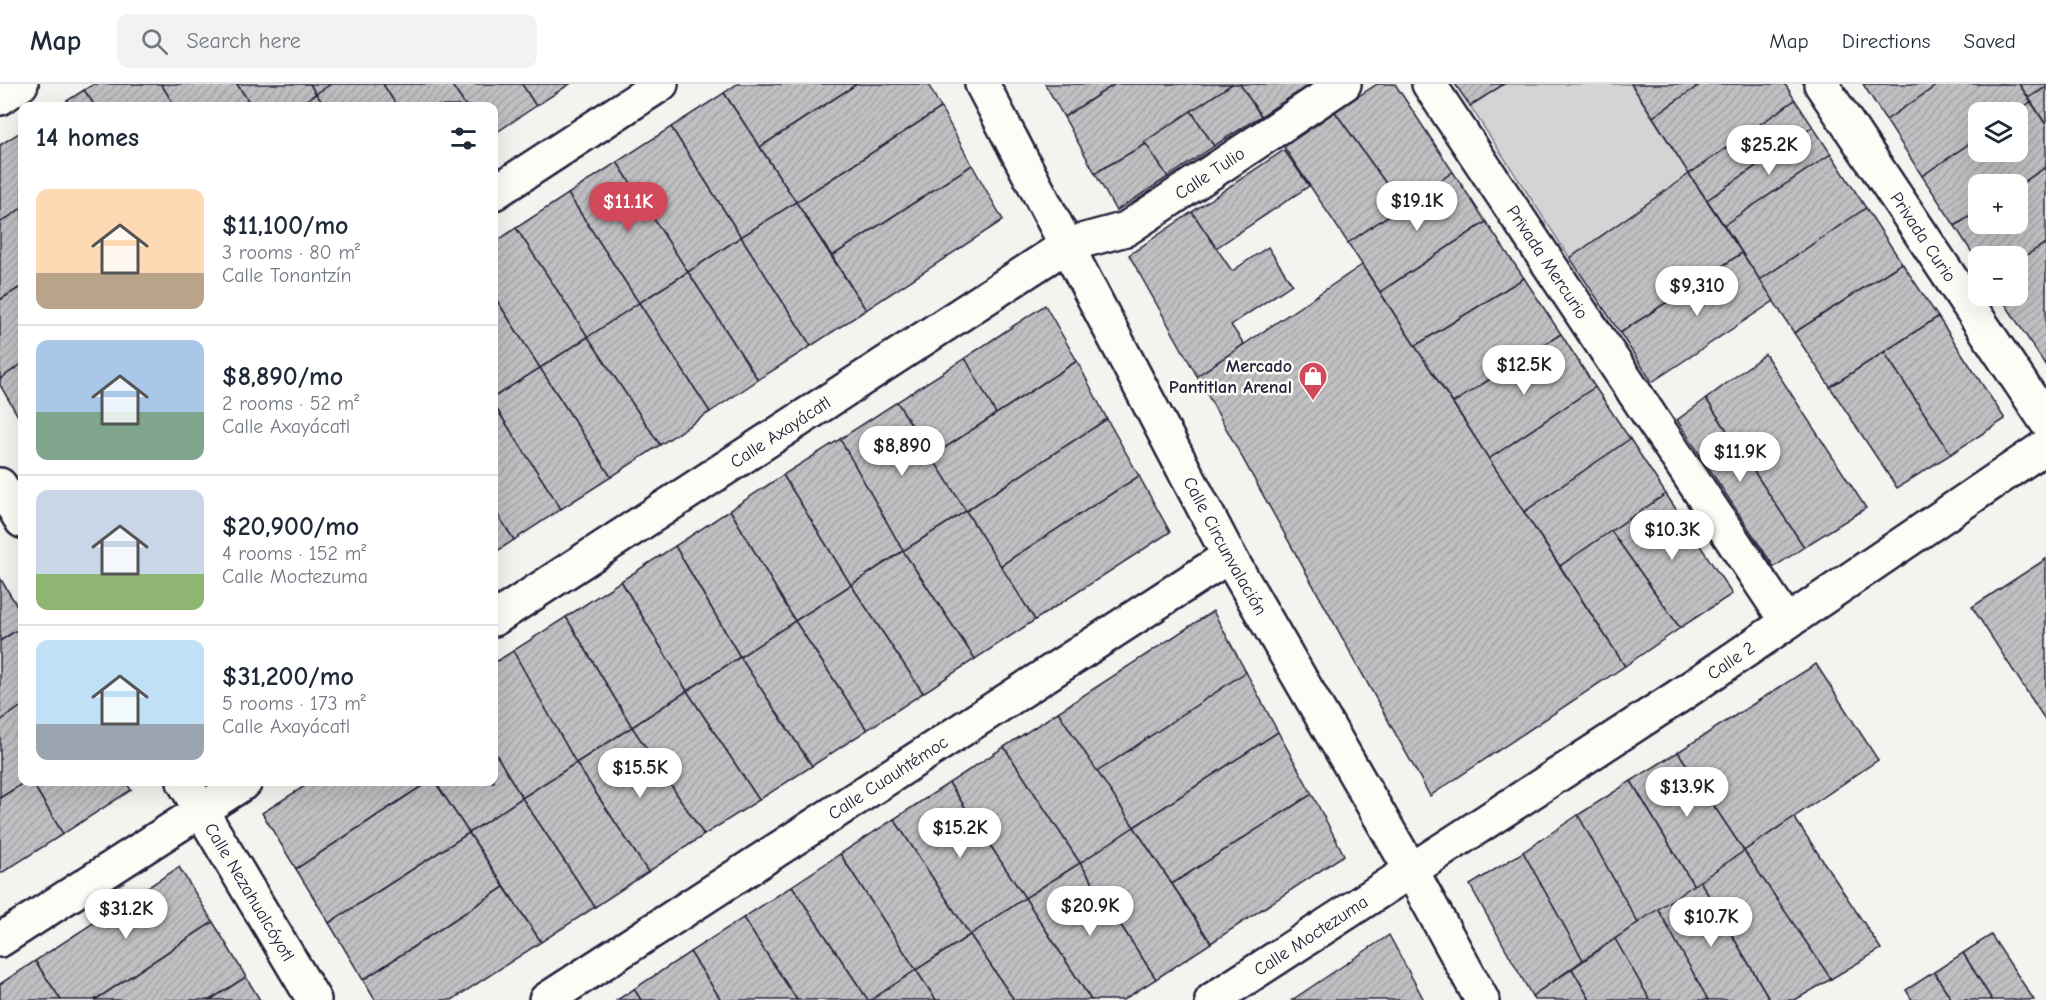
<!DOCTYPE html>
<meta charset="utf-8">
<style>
body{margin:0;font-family:"Comic Neue",sans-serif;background:#f2f2f3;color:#1f2937;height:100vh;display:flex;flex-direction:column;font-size:22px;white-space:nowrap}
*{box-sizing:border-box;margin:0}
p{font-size:20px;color:#747a83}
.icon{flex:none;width:33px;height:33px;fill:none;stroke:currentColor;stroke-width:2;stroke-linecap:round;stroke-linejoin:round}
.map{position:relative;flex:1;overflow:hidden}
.drawer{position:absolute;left:18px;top:18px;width:480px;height:684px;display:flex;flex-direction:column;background:#fff;border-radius:12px;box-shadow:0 6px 24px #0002}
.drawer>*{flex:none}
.fabs{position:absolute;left:1968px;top:18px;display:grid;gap:12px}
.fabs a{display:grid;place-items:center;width:60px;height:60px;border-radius:12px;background:#fff;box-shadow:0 6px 24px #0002;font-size:30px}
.price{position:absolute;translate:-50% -51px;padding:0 14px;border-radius:21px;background:#fff;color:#222;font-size:20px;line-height:39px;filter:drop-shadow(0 2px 3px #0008)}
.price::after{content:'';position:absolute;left:50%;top:36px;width:18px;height:14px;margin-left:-9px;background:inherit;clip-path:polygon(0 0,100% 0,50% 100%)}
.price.on{background:#d1495b;color:#fff}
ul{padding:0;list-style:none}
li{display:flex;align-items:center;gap:18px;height:150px;padding:0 18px}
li+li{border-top:2px solid #e0e1e3}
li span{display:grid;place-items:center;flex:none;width:168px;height:120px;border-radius:12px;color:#555}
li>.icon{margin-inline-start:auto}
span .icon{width:72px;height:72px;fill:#fffc;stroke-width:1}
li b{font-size:26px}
h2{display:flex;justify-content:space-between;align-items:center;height:72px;padding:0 18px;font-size:26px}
header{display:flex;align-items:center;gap:36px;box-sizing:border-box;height:84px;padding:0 30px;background:#fff;border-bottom:2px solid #e0e1e3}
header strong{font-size:28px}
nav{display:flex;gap:33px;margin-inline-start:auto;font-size:21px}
.search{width:420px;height:54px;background:#f2f2f3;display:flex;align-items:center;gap:15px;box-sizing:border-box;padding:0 21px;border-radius:12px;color:#747a83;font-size:22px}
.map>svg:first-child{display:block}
</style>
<header>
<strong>Map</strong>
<div class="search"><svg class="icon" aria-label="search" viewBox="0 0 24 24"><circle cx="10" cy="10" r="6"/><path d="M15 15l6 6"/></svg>Search here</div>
<nav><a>Map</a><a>Directions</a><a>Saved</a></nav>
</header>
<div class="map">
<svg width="2046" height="916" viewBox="0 0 2046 916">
<defs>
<pattern id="building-hatch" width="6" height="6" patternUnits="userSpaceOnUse" patternTransform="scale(1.5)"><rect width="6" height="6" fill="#c0bfc2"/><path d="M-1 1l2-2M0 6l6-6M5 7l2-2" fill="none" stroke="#a5a4a8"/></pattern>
</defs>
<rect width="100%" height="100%" fill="#f4f3ef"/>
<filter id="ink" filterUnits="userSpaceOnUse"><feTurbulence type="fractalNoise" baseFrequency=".0167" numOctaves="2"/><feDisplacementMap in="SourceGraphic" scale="12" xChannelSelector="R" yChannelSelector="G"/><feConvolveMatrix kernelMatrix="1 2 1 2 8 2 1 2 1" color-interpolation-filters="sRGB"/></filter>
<g filter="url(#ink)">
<path fill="#d5d4d5" stroke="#7c7b88" stroke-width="1.5" d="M1504,0H1631L1689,90L1570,174L1470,22Z"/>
<g fill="url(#building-hatch)" stroke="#22223b" stroke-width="1.5">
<path d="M94,0H161L175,22H95L84,6Z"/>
<path d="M161,0H237L252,22H175Z"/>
<path d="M237,0H310L316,10L297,22H252Z"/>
<path d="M310,0H331L316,10Z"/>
<path d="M331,0H383L397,22H325L316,10Z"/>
<path d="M383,0H451L466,22H397Z"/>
<path d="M451,0H522L536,22L494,50V22H466Z"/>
<path d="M522,0H570L536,22Z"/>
<path d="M737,0H857L760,63L724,9Z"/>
<path d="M857,0H928L941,24L796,118L760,63Z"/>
<path d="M1045,0H1115L1064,33Z"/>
<path d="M1115,0H1232L1146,60L1095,89L1064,33Z"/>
<path d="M1232,0H1240L1261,32L1214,62L1191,27Z"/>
<path d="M1240,0H1311L1261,32Z"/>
<path d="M1377,0H1395L1453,88L1402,122L1335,28Z"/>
<path d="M1455,0H1504L1470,22Z"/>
<path d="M1631,0H1701L1653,33Z"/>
<path d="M1701,0H1785L1795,16L1689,90L1653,33Z"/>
<path d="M1863,0H1939L1886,36Z"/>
<path d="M1939,0H2019L2031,18L2016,28H1978V54L1922,92L1886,36Z"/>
<path d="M2019,0H2046V3L2029,14Z"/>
<path d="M2046,3V41L2029,14Z"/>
<path d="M84,6L95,22H59Z"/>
<path d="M724,9L796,118L741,153L671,43Z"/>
<path d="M316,10L325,22H297Z"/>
<path d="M1795,16L1813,43L1707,116L1689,90Z"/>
<path d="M2031,18L2046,41V83L2018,102L1978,100V127L1955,142L1922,92L1978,54V68H2018L2016,28Z"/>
<path d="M941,24L972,81L832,172L796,118Z"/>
<path d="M1191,27L1214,62L1168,93L1144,58Z"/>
<path d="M1335,28L1402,122L1348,159L1284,63Z"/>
<path d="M671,43L741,153L688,188L617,78Z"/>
<path d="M1813,43L1831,70L1724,141L1707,116Z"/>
<path d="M22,47V124L0,139V61Z"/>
<path d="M1146,60L1168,93L1116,127L1095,89Z"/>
<path d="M1284,66L1309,102L1216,164L1192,128Z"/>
<path d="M1831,70L1866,124L1760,196L1724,141Z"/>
<path d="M617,78L688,188L639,219L568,110Z"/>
<path d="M972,81L1003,136L866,226L832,172Z"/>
<path d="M2046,83V159L2018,177V172H1978V178L1955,142L1978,127V140H2018V102Z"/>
<path d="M1453,88L1486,138L1380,208L1348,159Z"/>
<path d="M1689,90L1742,169L1620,249L1570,174Z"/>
<path d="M568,110L639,219L588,253L516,144Z"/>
<path d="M796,118L866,226L811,262L741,153Z"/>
<path d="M22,124V202L0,216V139Z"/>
<path d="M1866,124L1902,179L1794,249L1760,196Z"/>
<path d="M1192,128L1232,187L1268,163L1292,200L1231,241L1244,260L1197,292L1129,171Z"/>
<path d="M1486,138L1524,194L1415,262L1380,208Z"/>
<path d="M516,144L588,253L540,284L494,212V159Z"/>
<path d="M741,153L811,262L758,296L688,188Z"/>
<path d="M2044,160L2046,162V282L2000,212H2018V177Z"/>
<path d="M1742,169L1774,217L1652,298L1620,249Z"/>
<path d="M1902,179L1938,233L1830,303L1794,249Z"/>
<path d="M1362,181L1625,582L1430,712L1197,292Z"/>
<path d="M688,188L758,296L710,328L639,219Z"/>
<path d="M1524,194L1561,250L1453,319L1415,262Z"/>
<path d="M22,202V280L0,295V216Z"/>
<path d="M494,212L540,284L494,313Z"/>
<path d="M639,219L710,328L660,361L588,253Z"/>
<path d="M1045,221L1077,277L996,330L965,274Z"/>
<path d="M1938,233L2005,335L1951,370L1884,268Z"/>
<path d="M1561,250L1595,303L1489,375L1453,319Z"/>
<path d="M588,253L660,361L611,393L540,284Z"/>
<path d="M1884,268L1951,370L1897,404L1830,303Z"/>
<path d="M1765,270L1866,424L1804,463L1706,315Z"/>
<path d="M965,274L996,330L931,373L897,318Z"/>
<path d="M1077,277L1107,335L966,427L931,373Z"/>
<path d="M22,280V339L0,301V295Z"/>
<path d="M540,284L611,393L561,425L494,321V313Z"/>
<path d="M1595,303L1630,355L1524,428L1489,375Z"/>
<path d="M1706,315L1804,463L1774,483L1677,336Z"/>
<path d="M897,318L966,427L903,467L840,355Z"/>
<path d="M494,321L561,425L514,456L494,425Z"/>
<path d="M1107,335L1139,392L1000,482L966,427Z"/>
<path d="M840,355L903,467L851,501L783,391Z"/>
<path d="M1630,355L1666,410L1560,482L1524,428Z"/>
<path d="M783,391L851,501L795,537L730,426Z"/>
<path d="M1139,392L1170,448L1035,536L1000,482Z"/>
<path d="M1666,410L1732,510L1680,544L1611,447Z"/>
<path d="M494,425L514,456L494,469Z"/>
<path d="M730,426L795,537L740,573L675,462Z"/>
<path d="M966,427L1035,536L975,575L903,467Z"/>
<path d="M1611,447L1680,544L1625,582L1560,482Z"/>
<path d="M675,462L740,573L687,607L621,497Z"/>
<path d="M903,467L975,575L923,609L851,501Z"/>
<path d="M2046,475V637L1972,523Z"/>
<path d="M0,494L22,530V543L0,557Z"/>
<path d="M621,497L687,607L632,643L566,533Z"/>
<path d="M851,501L923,609L867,646L795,537Z"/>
<path d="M1213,527L1246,588L1097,688L1058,628Z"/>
<path d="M566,533L632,643L576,679L513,567Z"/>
<path d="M795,537L867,646L812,682L740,573Z"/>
<path d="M22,543V622L0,637V557Z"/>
<path d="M513,567L576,679L522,714L494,667V579Z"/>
<path d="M740,573L812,682L759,716L687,607Z"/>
<path d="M1816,580L1878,676L1744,767L1678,668Z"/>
<path d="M1246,588L1278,648L1134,743L1097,688Z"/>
<path d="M687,607L759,716L704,751L632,643Z"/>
<path d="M22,622V698H25L0,714V637Z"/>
<path d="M1058,628L1134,743L1080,779L1004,663Z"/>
<path d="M632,643L704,751L648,788L576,679Z"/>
<path d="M1278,648L1312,710L1172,800L1134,743Z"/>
<path d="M1004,663L1080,779L1025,814L949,699Z"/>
<path d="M494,667L522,714L469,749L435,698H494Z"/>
<path d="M1678,668L1744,767L1694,802L1631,697Z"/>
<path d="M576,679L648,788L595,823L522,714Z"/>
<path d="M1631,697L1694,802L1638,839L1578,731Z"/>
<path d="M25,698H32L63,750L0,790V714Z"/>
<path d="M32,698H126L131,706L63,750Z"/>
<path d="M311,698H428L296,785L262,729Z"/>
<path d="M428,698H435L469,749L329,839L296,785Z"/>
<path d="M949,699L1025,814L970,851L894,735Z"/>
<path d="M1312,710L1344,771L1211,859L1172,800Z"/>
<path d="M522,714L595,823L541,858L469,749Z"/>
<path d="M1578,731L1638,839L1583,876L1523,768Z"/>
<path d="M1794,733L1881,865L1831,895L1744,767Z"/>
<path d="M894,735L970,851L916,886L840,770Z"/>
<path d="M1134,743L1211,859L1156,895L1080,779Z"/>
<path d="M469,749L504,803L363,896L329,839Z"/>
<path d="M1744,767L1831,895L1795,916H1770L1700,797Z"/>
<path d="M1523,768L1583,876L1532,912L1470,801Z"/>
<path d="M840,770L916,886L871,916H868L792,802Z"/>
<path d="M1080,779L1156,895L1123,916H1091L1025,814Z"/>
<path d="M179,783L213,838L95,916H61L35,877Z"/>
<path d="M1700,797L1770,916H1708L1658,825Z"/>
<path d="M792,802L868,916H797L743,834Z"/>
<path d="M504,803L541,858L452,916H375L363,896Z"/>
<path d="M1025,814L1091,916H1014L970,851Z"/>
<path d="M1658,825L1708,916H1650L1615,855Z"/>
<path d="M743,834L797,916H721L690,868Z"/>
<path d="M213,838L246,893L210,916H95Z"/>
<path d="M970,851L1014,916H936L916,886Z"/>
<path d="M1389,851L1424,916H1292Z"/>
<path d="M1991,851L2034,916H1992L1963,869Z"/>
<path d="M1615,855L1650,916H1590L1572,885Z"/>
<path d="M690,868L721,916H641L634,905Z"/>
<path d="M1963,869L1992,916H1952L1934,888Z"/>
<path d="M35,877L61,916H0V900Z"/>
<path d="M1572,885L1590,916H1534L1532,912Z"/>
<path d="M916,886L936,916H871Z"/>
<path d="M1934,888L1952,916H1912L1906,906Z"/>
<path d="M246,893L260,916H210Z"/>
<path d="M634,905L641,916H617Z"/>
</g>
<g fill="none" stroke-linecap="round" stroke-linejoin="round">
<g stroke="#22223b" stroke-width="38">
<g id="minor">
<path id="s1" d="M982,0L1229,472L1411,786L1482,916"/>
<path id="s2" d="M1429,0L1787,538"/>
<path id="s3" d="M1821,0L2046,337"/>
<path d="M0,14L21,0"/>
<path d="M494,109L661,0"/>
<path d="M0,401L22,437"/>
<path id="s4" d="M494,535L1067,161L1126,145L1344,0"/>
<path id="s5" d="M184,698L314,916"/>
<path d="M0,856L245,698"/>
<path id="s6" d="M546,916L1229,472"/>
<path id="s7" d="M1212,916L1679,612L2046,362"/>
</g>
</g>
<use href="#minor" stroke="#fdfcf7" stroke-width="33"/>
</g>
</g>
<defs>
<g id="shop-pin" transform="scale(1.5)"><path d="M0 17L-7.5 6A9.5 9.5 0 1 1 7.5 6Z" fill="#d1495b" stroke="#fdfcf7"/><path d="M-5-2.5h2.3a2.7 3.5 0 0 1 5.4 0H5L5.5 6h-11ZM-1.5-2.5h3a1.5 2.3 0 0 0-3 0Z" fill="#fff"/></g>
</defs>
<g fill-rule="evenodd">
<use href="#shop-pin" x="1313" y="292"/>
</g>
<g text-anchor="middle" stroke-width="5" stroke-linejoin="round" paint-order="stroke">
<g font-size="18" fill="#22223b" stroke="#fdfcf7">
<text dy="6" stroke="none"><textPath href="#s4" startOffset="846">Calle Tulio</textPath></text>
<text dy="6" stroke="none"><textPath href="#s3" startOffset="184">Privada Curio</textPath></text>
<text dy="6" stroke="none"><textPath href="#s2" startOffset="214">Privada Mercurio</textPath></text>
<text dy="6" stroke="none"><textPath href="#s4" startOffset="342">Calle Axayácatl</textPath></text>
<text dy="6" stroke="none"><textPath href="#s1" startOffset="522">Calle Circunvalación</textPath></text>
<text dy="6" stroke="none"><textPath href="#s7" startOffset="620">Calle 2</textPath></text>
<text dy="6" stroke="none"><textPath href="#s6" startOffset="408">Calle Cuauhtémoc</textPath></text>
<text dy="6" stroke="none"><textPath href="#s5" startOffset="128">Calle Nezahualcóyotl</textPath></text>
<text dy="6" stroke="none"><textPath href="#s7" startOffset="118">Calle Moctezuma</textPath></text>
</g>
<g font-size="18" font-weight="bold" fill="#22223b" stroke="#fdfcf7" text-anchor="end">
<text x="1292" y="288">Mercado<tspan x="1292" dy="21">Pantitlan Arenal</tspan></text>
</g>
</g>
</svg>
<div class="fabs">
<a><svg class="icon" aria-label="layers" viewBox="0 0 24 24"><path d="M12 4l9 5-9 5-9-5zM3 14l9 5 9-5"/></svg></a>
<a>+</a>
<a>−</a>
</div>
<b class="price" style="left:1769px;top:92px">$25.2K</b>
<b class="price" style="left:1417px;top:148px">$19.1K</b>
<b class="price on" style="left:628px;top:149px">$11.1K</b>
<b class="price" style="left:1697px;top:233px">$9,310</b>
<b class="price" style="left:1524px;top:312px">$12.5K</b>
<b class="price" style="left:902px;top:393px">$8,890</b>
<b class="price" style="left:1740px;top:399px">$11.9K</b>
<b class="price" style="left:1672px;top:477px">$10.3K</b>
<b class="price" style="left:640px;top:715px">$15.5K</b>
<b class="price" style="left:1687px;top:734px">$13.9K</b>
<b class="price" style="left:960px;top:775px">$15.2K</b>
<b class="price" style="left:1090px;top:853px">$20.9K</b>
<b class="price" style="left:126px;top:856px">$31.2K</b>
<b class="price" style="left:1711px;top:864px">$10.7K</b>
<section class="drawer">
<h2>14 homes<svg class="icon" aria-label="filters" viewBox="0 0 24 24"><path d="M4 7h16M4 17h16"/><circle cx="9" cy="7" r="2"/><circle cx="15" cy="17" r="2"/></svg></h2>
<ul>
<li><span style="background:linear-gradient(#ffd9b3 70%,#b9a48a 0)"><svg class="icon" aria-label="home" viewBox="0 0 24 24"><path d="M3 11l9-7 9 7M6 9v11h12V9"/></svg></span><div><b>$11,100/mo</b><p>3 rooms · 80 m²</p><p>Calle Tonantzín</p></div></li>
<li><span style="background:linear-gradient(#a9c7e8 60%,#7fa58c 0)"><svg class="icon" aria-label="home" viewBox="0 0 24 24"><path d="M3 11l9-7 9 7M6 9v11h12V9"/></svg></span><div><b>$8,890/mo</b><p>2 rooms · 52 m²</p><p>Calle Axayácatl</p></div></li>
<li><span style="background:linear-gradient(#c9d6e8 70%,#8fb573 0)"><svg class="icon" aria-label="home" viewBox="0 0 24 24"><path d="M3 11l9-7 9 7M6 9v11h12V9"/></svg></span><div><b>$20,900/mo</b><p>4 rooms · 152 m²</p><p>Calle Moctezuma</p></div></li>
<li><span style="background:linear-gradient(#bfe0f5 70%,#9aa5b1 0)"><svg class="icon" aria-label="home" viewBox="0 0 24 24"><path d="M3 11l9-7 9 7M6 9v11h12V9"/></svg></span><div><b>$31,200/mo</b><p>5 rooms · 173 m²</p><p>Calle Axayácatl</p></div></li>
</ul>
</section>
</div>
